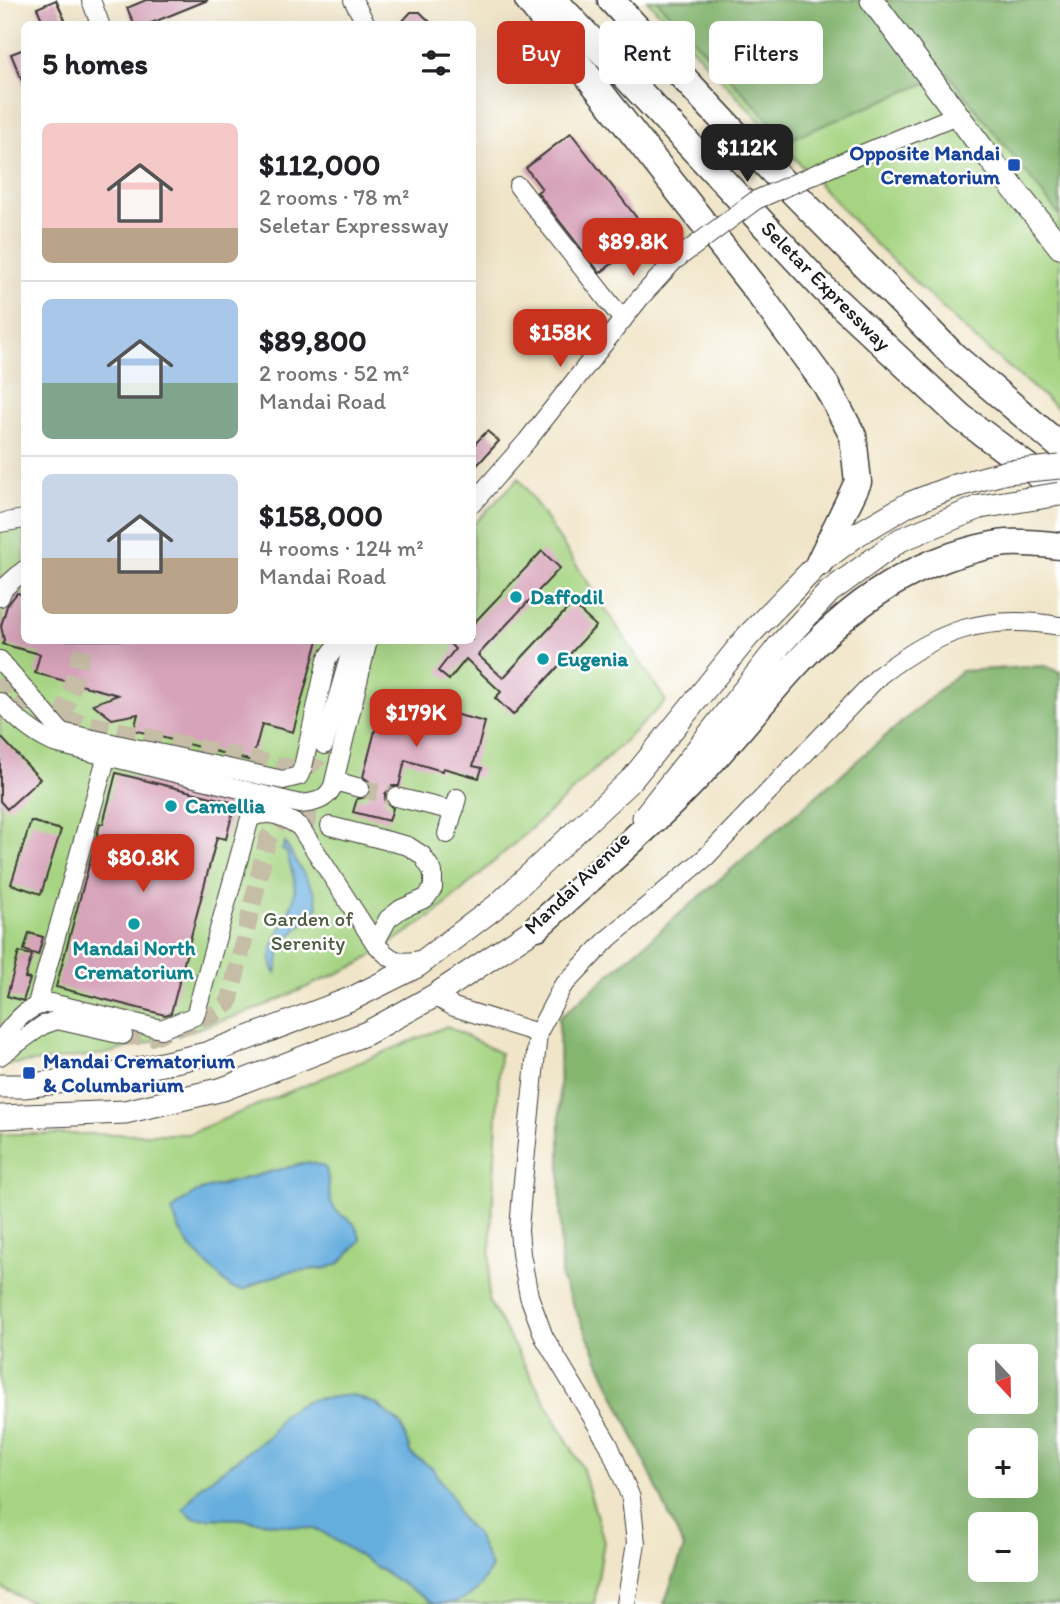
<!DOCTYPE html>
<meta charset="utf-8">
<style>
body{margin:0;font-family:Itim,sans-serif;background:#f6f6f6;color:#202124;height:100vh;display:flex;flex-direction:column;font-size:26px;white-space:nowrap}
*{box-sizing:border-box;margin:0}
p{font-size:23px;color:#757577}
.icon{flex:none;width:38px;height:38px;fill:none;stroke:currentColor;stroke-width:2;stroke-linecap:round;stroke-linejoin:round}
.map{position:relative;flex:1;overflow:hidden}
.side{position:absolute;left:21px;top:21px;width:455px;height:623px;display:flex;flex-direction:column;background:#fff;border-radius:10px;box-shadow:0 7px 28px #0002}
.side>*{flex:none}
.top-card{position:absolute;left:497px;top:21px;width:457px;height:63px;display:flex;gap:14px}
.needle{width:46px;rotate:158deg}
.buttons{position:absolute;left:968px;top:1344px;display:grid;gap:14px}
.buttons a{display:grid;place-items:center;width:70px;height:70px;border-radius:10px;background:#fff;box-shadow:0 7px 28px #0002;font-size:35px}
.price{position:absolute;translate:-50% -60px;padding:0 16px;border-radius:14px;background:#c8321e;color:#fff;font-size:23px;line-height:46px;filter:drop-shadow(0 2px 4px #0008)}
.price::after{content:'';position:absolute;left:50%;top:42px;width:21px;height:16px;margin-left:-10px;background:inherit;clip-path:polygon(0 0,100% 0,50% 100%)}
.price.current{background:#222;color:#fff}
ul{padding:0;list-style:none}
li{display:flex;align-items:center;gap:21px;height:175px;padding:0 21px}
li+li{border-top:2px solid #e0e0e0}
li span{display:grid;place-items:center;flex:none;width:196px;height:140px;border-radius:10px;color:#555}
li>.icon{margin-inline-start:auto}
span .icon{width:84px;height:84px;fill:#fffc;stroke-width:1}
li b{font-size:30px}
h2{display:flex;justify-content:space-between;align-items:center;height:84px;padding:0 21px;font-size:30px}
.pill{padding:0 24px;border-radius:10px;background:#fff;box-shadow:0 7px 28px #0002;font-size:24px;line-height:63px}
.pill.current{background:#c8321e;color:#fff}
.map>svg:first-child{display:block}
</style>
<div class="map">
<svg width="1060" height="1604" viewBox="0 0 1060 1604">
<rect width="100%" height="100%" fill="#fff"/>
<filter id="ink" filterUnits="userSpaceOnUse"><feTurbulence type="fractalNoise" baseFrequency=".0143" numOctaves="2"/><feDisplacementMap in="SourceGraphic" scale="14" xChannelSelector="R" yChannelSelector="G"/><feConvolveMatrix kernelMatrix="1 2 1 2 8 2 1 2 1" color-interpolation-filters="sRGB"/></filter>
<filter id="wash" filterUnits="userSpaceOnUse"><feTurbulence type="fractalNoise" baseFrequency=".00686" numOctaves="4" result="noise"/><feDisplacementMap in="SourceGraphic" scale="28" xChannelSelector="R" yChannelSelector="G"/><feGaussianBlur stdDeviation="1.57" result="paint"/><feColorMatrix in="noise" values="0 0 0 0 0 0 0 0 0 0 0 0 0 0 0 0 0 1.4 0 .05"/><feComposite in="paint" operator="in"/></filter>
<g filter="url(#wash)">
<rect width="100%" height="100%" fill="#f0e5c8"/>
<g fill="#a6d482" stroke="#61784f" stroke-width="2">
<path d="M647,0H1060V410L975,339L873,242Z"/>
<path d="M519,478L666,701L562,801L435,914L359,964L257,1009L184,1033L105,1054L14,1064L0,1063V518L24,515V640H472L473,525Z"/>
<path d="M447,1026L500,1053L488,1300L582,1467L604,1541L594,1604H35L0,1587V1134H188Z"/>
</g>
<g fill="#84b670" stroke="#506946" stroke-width="2" fill-rule="evenodd">
<path d="M656,0H1060V216L948,74L788,140Z"/>
<path d="M1045,666L1060,672V1604H664L684,1548L561,1278L559,1018L961,671ZM980,1356H1026V1402H980ZM980,1440H1026V1486H980ZM980,1524H1026V1570H980Z"/>
</g>
<g fill="#66aede" stroke="#41657d" stroke-width="2">
<path d="M285,843L315,893L318,907L281,946L276,974C259,950 291,920 294,896C297,881 290,868 287,853L282,850Z"/>
<path d="M308,1162L325,1167C331,1180 326,1193 333,1206C338,1217 348,1216 354,1224C357,1228 359,1235 361,1240L340,1263L328,1268L288,1272L263,1280L244,1290L231,1288L189,1246L178,1227L172,1211L182,1201L201,1190Z"/>
<path d="M351,1395L376,1404L401,1424L411,1454L432,1468L453,1498L459,1516L476,1534L491,1567C477,1595 466,1604 434,1604L319,1530L240,1519L194,1518L183,1509L200,1487L270,1435L282,1415L308,1400Z"/>
</g>
<g id="blocks">
<g fill="#d7a3ba">
<path d="M56,0L65,20L54,24H44L37,8Z"/>
<path d="M146,0H208L149,24H134L127,8Z"/>
<path d="M411,12H420L432,24H400Z"/>
<path d="M24,49V86L11,54Z"/>
<path d="M571,133L650,235L600,273L537,192L542,189L526,168Z"/>
<path d="M487,431L499,441L472,471V447Z"/>
<path d="M542,551L560,568L478,655L503,678L572,604L596,626L513,715L495,698L501,692L466,659L449,680L438,671L455,649L446,640H472V625Z"/>
<path d="M17,593L24,595V640H318L293,732L262,724L252,761L134,730L138,714L112,719L93,704L118,695L35,673L40,654L2,644L4,640L1,626L7,606Z"/>
<path d="M384,696L485,722L473,766L482,768L479,778L443,768L442,771L405,760L399,786H392L385,794V801L393,808L389,821L353,812L357,799L367,797L371,790L369,781L363,777Z"/>
<path d="M0,736L40,779L7,809L0,801Z"/>
<path d="M116,773L235,803L226,839L217,837L171,1013L165,1015L56,987L100,824H103Z"/>
<path d="M31,821L61,830L41,894L11,884Z"/>
<path d="M29,933L43,937L38,955L24,950Z"/>
<path d="M19,952L32,955L25,978L30,979L23,1001L7,996Z"/>
</g>
</g>
</g>
<g filter="url(#ink)">
<use href="#blocks" fill-opacity="0" stroke="#3c3a36" stroke-width="2"/>
<g fill="none" stroke-linecap="round" stroke-linejoin="round">
<g stroke="#c6bda6" stroke-width="18" stroke-dasharray="18 9" stroke-linecap="butt">
<path d="M0,677L32,712L291,768L309,766L317,759L324,745"/>
<path d="M63,718L85,640"/>
<path d="M360,788L396,797"/>
<path d="M123,1035L151,1037L213,1015L229,1003L268,838L280,821L294,815L330,826"/>
</g>
<g stroke="#3c3a36" stroke-width="20">
<g id="minor">
<path d="M91,0L100,24"/>
<path d="M353,0L366,24"/>
<path d="M850,159L959,114"/>
<path d="M518,186L623,320"/>
<path d="M472,504L527,441L640,298L674,261"/>
<path d="M0,523L24,519"/>
<path d="M0,597L3,589L24,570"/>
<path d="M0,660L68,740"/>
<path d="M0,702C17,719 32,733 54,743L300,804C314,803 327,800 333,786L368,640"/>
<path d="M61,732L283,780L299,776L303,767L327,659L341,640"/>
<path d="M324,745L354,640"/>
<path d="M335,781L360,788"/>
<path d="M396,797L454,811"/>
<path d="M330,826L408,846L422,855L433,872V888L426,898L401,909L388,919L375,943"/>
<path d="M447,834L457,798"/>
<path d="M434,996L454,1007L538,1033"/>
<path d="M37,1004L107,755"/>
<path d="M0,1041C15,1022 26,1005 51,1003L161,1029L195,1016L250,818C268,809 284,816 300,827L375,943C391,962 400,965 424,959"/>
<path d="M0,1056L43,1025L57,1020L123,1035"/>
<path d="M626,1604L636,1543L631,1498L609,1445L544,1337L529,1296L521,1254L519,1230L522,1191L538,1033L562,987L609,938L706,857L880,675C939,630 986,613 1060,626"/>
</g>
</g>
<g stroke="#3c3a36" stroke-width="25">
<g id="major">
<path d="M872,0L991,160L1060,247"/>
<path d="M644,817L779,646L829,592L900,540L980,507"/>
<path d="M0,1086H24L113,1075L206,1054L353,998L417,966L498,905L633,778L748,636L819,563L858,534L909,504L955,486"/>
<path d="M0,1117L125,1112L223,1089L367,1033L434,996L537,927L549,914"/>
</g>
</g>
<g stroke="#3c3a36" stroke-width="29">
<g id="highway">
<path d="M528,0L757,291L826,385L853,436L858,482L819,563"/>
<path d="M554,0L826,291L961,417L1060,491"/>
<path d="M611,0L734,132L954,356L1060,446"/>
<path d="M537,927C587,881 640,836 688,787C772,701 826,601 946,558C966,551 986,545 1007,543C1025,542 1043,544 1060,546"/>
</g>
</g>
<use href="#minor" stroke="#fff" stroke-width="18"/>
<use href="#major" stroke="#fff" stroke-width="23"/>
<use href="#highway" stroke="#fff" stroke-width="26"/>
<g stroke="#3c3a36" stroke-width="20" stroke-linecap="butt">
<path id="minor-bridge" d="M674,261L756,200L850,159"/>
</g>
<g stroke="#3c3a36" stroke-width="25" stroke-linecap="butt">
<g id="major-bridge">
<path d="M955,486L1007,472L1060,467"/>
<path d="M980,507L1060,494"/>
</g>
</g>
<use href="#minor-bridge" stroke="#fff" stroke-width="18"/>
<use href="#major-bridge" stroke="#fff" stroke-width="23"/>
</g>
</g>
<g fill="#1a4fb4" stroke="#fff" stroke-width="2.5">
<rect x="1007" y="158" width="14" height="14" rx="3.5"/>
<rect x="22" y="1066" width="14" height="14" rx="3.5"/>
</g>
<g fill="#0f9aa8" stroke="#fff" stroke-width="2.5">
<circle cx="516" cy="597" r="7"/>
<circle cx="543" cy="659" r="7"/>
<circle cx="171" cy="806" r="7"/>
<circle cx="134" cy="924" r="7"/>
</g>
<g text-anchor="middle" stroke-width="5" stroke-linejoin="round" paint-order="stroke">
<g font-size="21" font-weight="bold" fill="#164399" stroke="#fff" text-anchor="end">
<text x="1000" y="160">Opposite Mandai<tspan x="1000" dy="24">Crematorium</tspan></text>
<text x="43" y="1068" text-anchor="start">Mandai Crematorium<tspan x="43" dy="24">&amp; Columbarium</tspan></text>
</g>
<g font-size="21" fill="#1c1c1c" stroke="#fff">
<text transform="translate(826 286) rotate(45)" y="7">Seletar Expressway</text>
<text transform="translate(577 883) rotate(-44)" y="7">Mandai Avenue</text>
</g>
<g font-size="21" font-weight="bold" fill="#0d838f" stroke="#fff" text-anchor="start">
<text x="530" y="604">Daffodil</text>
<text x="557" y="666">Eugenia</text>
<text x="185" y="813">Camellia</text>
<text x="134" y="955" text-anchor="middle">Mandai North<tspan x="134" dy="24">Crematorium</tspan></text>
</g>
<g font-size="21" fill="#4c5c40" stroke="#fff">
<text x="308" y="926">Garden of<tspan x="308" dy="24">Serenity</tspan></text>
</g>
</g>
</svg>
<div class="buttons">
<a><svg class="needle" viewBox="-14 -14 28 28"><path d="M0-13l5 13h-10z" fill="#e53935"/><path d="M0 13l5-13h-10z" fill="#757577"/></svg></a>
<a>+</a>
<a>−</a>
</div>
<b class="price current" style="left:747px;top:184px">$112K</b>
<b class="price" style="left:633px;top:278px">$89.8K</b>
<b class="price" style="left:560px;top:369px">$158K</b>
<b class="price" style="left:416px;top:749px">$179K</b>
<b class="price" style="left:143px;top:894px">$80.8K</b>
<div class="top-card">
<a class="pill current">Buy</a>
<a class="pill">Rent</a>
<a class="pill">Filters</a>
</div>
<section class="side">
<h2>5 homes<svg class="icon" aria-label="filters" viewBox="0 0 24 24"><path d="M4 7h16M4 17h16"/><circle cx="9" cy="7" r="2"/><circle cx="15" cy="17" r="2"/></svg></h2>
<ul>
<li><span style="background:linear-gradient(#f6c9c9 75%,#b9a48a 0)"><svg class="icon" aria-label="home" viewBox="0 0 24 24"><path d="M3 11l9-7 9 7M6 9v11h12V9"/></svg></span><div><b>$112,000</b><p>2 rooms · 78 m²</p><p>Seletar Expressway</p></div></li>
<li><span style="background:linear-gradient(#a9c7e8 60%,#7fa58c 0)"><svg class="icon" aria-label="home" viewBox="0 0 24 24"><path d="M3 11l9-7 9 7M6 9v11h12V9"/></svg></span><div><b>$89,800</b><p>2 rooms · 52 m²</p><p>Mandai Road</p></div></li>
<li><span style="background:linear-gradient(#c9d6e8 60%,#b9a48a 0)"><svg class="icon" aria-label="home" viewBox="0 0 24 24"><path d="M3 11l9-7 9 7M6 9v11h12V9"/></svg></span><div><b>$158,000</b><p>4 rooms · 124 m²</p><p>Mandai Road</p></div></li>
</ul>
</section>
</div>
